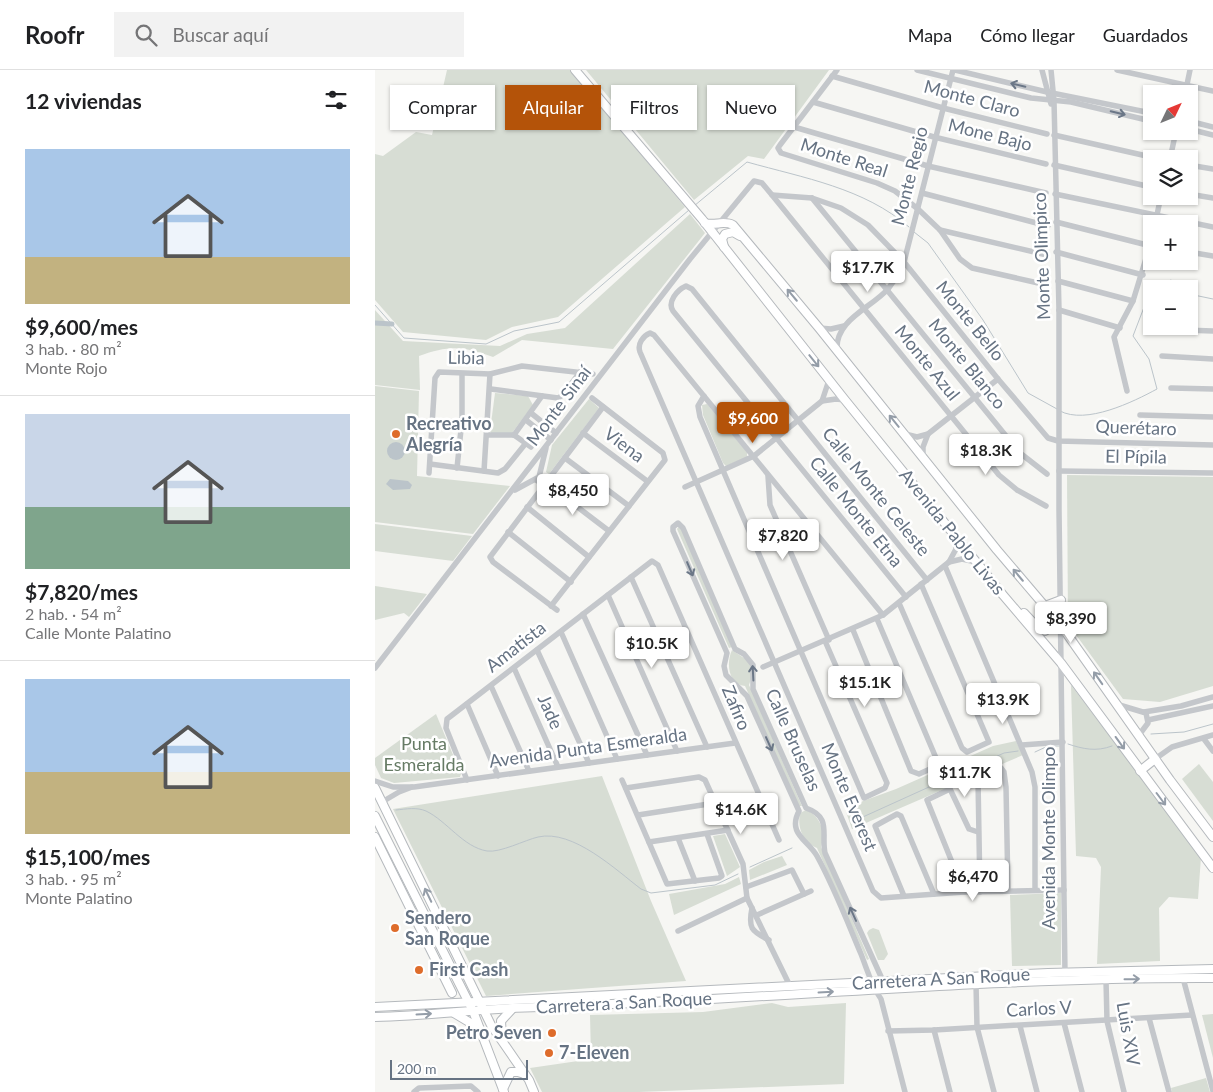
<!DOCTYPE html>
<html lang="es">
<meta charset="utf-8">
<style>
body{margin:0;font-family:Lato,sans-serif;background:#f2f2f2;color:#202124;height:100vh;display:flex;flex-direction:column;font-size:19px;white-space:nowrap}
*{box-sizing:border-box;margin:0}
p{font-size:16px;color:#757577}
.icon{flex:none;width:28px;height:28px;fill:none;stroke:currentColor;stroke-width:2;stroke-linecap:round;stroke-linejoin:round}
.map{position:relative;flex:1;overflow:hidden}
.details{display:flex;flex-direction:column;background:#fff;width:375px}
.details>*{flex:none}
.banner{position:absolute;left:15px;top:15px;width:475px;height:45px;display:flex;gap:10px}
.needle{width:32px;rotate:47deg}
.buttons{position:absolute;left:768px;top:15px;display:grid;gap:10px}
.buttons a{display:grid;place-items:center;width:55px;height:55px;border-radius:0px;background:#fff;box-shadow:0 1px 4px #0004;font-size:25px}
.scale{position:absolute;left:15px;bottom:12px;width:138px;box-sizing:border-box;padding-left:5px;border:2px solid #667383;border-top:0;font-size:14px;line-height:18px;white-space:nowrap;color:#667383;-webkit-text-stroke:4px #fff;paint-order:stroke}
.price{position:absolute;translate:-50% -42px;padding:0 11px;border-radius:5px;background:#fff;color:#222;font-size:16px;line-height:32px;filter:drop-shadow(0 1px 2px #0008)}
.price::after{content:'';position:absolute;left:50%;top:30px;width:15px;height:11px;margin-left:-8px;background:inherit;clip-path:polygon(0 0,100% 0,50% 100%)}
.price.on{background:#b45309;color:#fff}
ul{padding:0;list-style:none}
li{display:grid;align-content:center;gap:10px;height:265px;padding:0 25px}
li+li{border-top:1px solid #e0e0e0}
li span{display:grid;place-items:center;height:155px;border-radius:0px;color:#555}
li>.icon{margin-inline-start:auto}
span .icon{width:90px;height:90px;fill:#fffc;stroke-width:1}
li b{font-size:21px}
h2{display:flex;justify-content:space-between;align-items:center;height:60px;padding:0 25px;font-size:21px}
.chip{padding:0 18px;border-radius:0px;background:#fff;box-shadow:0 1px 4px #0004;font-size:18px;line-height:45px}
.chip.on{background:#b45309;color:#fff}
header{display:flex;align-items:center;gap:30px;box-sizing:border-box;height:70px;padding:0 25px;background:#fff;border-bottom:1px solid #e0e0e0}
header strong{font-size:24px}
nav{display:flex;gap:28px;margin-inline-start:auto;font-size:18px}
.search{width:350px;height:45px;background:#f2f2f2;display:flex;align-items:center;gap:12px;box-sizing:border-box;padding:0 18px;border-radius:0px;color:#757577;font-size:19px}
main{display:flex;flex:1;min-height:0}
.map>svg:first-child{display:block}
</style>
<header>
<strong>Roofr</strong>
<div class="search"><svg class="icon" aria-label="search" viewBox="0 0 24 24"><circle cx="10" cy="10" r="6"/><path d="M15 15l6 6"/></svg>Buscar aquí</div>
<nav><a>Mapa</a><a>Cómo llegar</a><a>Guardados</a></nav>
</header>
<main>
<section class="details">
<h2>12 viviendas<svg class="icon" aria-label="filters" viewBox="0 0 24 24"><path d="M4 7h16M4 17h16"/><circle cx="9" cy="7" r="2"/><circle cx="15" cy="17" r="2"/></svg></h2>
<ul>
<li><span style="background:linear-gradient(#a9c7e8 70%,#c2b280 0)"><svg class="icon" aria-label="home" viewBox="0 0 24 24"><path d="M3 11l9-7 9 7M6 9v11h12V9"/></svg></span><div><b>$9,600/mes</b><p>3 hab. · 80 m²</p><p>Monte Rojo</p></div></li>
<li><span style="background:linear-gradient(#c9d6e8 60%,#7fa58c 0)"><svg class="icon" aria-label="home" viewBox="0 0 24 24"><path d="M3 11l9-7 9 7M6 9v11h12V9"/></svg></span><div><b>$7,820/mes</b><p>2 hab. · 54 m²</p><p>Calle Monte Palatino</p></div></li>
<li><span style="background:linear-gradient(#a9c7e8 60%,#c2b280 0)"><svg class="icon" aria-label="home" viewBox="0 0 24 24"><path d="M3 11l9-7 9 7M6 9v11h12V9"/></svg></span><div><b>$15,100/mes</b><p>3 hab. · 95 m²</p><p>Monte Palatino</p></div></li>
</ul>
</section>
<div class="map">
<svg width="838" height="1022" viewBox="0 0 838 1022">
<rect width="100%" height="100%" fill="#f6f6f3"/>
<g fill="#d7ddd4">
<path d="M72,0H195L310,137L183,247L137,257L111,270L28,262L0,230V84L8,86L41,62L57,65Z"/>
<path d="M211,0H454L389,89L373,86L319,130Z"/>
<path d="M315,144L330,163L238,279L147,270L118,287C88,276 74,275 44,286L45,320L0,315V240L28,271L125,276L152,264L190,258Z"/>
<path d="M0,316L44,321L42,406L135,416L98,464L0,452Z"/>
<path d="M120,323L153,326L158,335L137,363L117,364L115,361Z"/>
<path d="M214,329L224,338L174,404L171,402L177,375Z"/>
<path d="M332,334L372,382V387L351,396L348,393L328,345L327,335Z"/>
<path d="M692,405L838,407V616L785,632L748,629L693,554Z"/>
<path d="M0,454L97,466L78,491L0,481Z"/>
<path d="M305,455L357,577L354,578L302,459Z"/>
<path d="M0,516L52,524L34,547L29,543L0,550Z"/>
<path d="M357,580L375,592L378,603L374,615L427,736H424L370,616C353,614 351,593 357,580Z"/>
<path d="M696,615L826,787L823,829L794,827L784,838L785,891L722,894L726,797L721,788L701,786Z"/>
<path d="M61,644L86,704L85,707L19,713L6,708L0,695V688Z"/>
<path d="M641,671L648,685L477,759L471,742L488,731L521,719L618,676Z"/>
<path d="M824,694L838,712V751L807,709Z"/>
<path d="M227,706L276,831L311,911L111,926L18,739Z"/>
<path d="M431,740C446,746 451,763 446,777L494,889L492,890L442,778C428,772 422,758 425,743Z"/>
<path d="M350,764L365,797L352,806L338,766Z"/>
<path d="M407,786L412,795L375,810L374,800L389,792Z"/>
<path d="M364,807L366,814L299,845L294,824L350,814Z"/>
<path d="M686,823V895L637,896L635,825Z"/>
<path d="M498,858L504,860L513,884L509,890H503L492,863L494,860Z"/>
<path d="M397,933L413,937L471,933L469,1014L264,1022H167L155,998L210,990L216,985L215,945L328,942Z"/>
<path d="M838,944V988L827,945Z"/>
<path d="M831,1008L835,1022H797L796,1018Z"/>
</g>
<g fill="#bbc4ca">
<circle cx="21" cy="381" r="9"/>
<path d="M15,409L33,411L37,415L35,419L18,420L11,414Z"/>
</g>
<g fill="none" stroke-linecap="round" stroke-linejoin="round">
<g stroke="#bbc4ca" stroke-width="1">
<path d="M319,136L372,92C429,108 489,118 534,157"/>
<path d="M539,162L553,173L608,250L653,323L682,339"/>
<path d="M814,224L838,229"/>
<path d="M0,235L29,268L111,274L139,261L184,252L314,140"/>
<path d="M685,341C711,355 758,332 782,319L774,289L758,266L776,219L796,210L808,219"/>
<path d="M776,664L809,662L838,654"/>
<path d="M693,674C708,679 721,682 737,676"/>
<path d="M660,682L673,676H685"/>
<path d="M21,740C31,739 42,737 51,741C72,751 88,777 112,781C125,783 150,770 163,767C198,759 241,800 266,819L276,823L340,815L363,804"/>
<path d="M479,751L629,683L643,681"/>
<path d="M375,797L417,778"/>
</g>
<path stroke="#bbc4ca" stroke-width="5" d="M0,253L17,254"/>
<g stroke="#b5b9bd" stroke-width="10">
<g id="major">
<path d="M200,0L327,149L470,330L628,525L686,593L838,798"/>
<path d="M330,153C339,156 349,150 358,155L444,258L622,480L685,554L795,710L838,767"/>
<path d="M349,177L347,169L350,164L358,162L365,166"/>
<path d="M670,536L686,530"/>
<path d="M649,543L664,559L670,561L677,556L676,544"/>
<path d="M765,701L780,689"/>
<path d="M0,718L116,955L154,1010L159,1022"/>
<path d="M0,746L98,941L129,1022"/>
<path d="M0,767L77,923"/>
<path d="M0,937L673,903L838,899"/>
<path d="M79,943L104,958"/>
<path d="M0,947C55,946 109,938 164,937C389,930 613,907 838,908"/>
<path d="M127,969L126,951L137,939"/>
<path d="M128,1019L136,1002H143L149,1004"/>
</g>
</g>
<g stroke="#c4c7cb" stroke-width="5.5">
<path d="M462,0L405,75L403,78L406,83L502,113L520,121L543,139L565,160L585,189L597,198L672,215"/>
<path d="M542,0L656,28L696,32L776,51"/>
<path d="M580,0L672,22L776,43"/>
<path d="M667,0L676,34"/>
<path d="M676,0L679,31L684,240V440L690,904"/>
<path d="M742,0L838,21"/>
<path d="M457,6L568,38L672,64"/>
<path d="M810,24L815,0"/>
<path d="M438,32L559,67L671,94"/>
<path d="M814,51L838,57"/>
<path d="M419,57L553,96L671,123"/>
<path d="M814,59L838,65"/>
<path d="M679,65L785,89"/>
<path d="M795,89L801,61"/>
<path d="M679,95L776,117"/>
<path d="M814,95L838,99"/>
<path d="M547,123L673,156"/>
<path d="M680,124L838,157"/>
<path d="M814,124L838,128"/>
<path d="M397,125L437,128L466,138L493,155L529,192L623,309L673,368L683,371L838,375"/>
<path d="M437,128L645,383L672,404"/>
<path d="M681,152L776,176"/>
<path d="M780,154L786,126"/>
<path d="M565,160L672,185"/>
<path d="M681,182L768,205"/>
<path d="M814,182L838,186"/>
<path d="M683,211L758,231"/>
<path d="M814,237V242"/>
<path d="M684,240L745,258"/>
<path d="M444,258L456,259L469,256"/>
<path d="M780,259L838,261"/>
<path d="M462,280C460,250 496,238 513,219C519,211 525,202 529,192L578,0"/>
<path d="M787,286L838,289"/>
<path d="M796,318L838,319"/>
<path d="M116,319L183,328L188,325L205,302"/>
<path d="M752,321L739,267L758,231L776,172"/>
<path d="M329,326L323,336L325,347L489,728L510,718L512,713L450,571"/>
<path d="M447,331L454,310"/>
<path d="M156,343L181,363"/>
<path d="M765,345L838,347"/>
<path d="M151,350L176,370"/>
<path d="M208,363L272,411"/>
<path d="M530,364L542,367L553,364L623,309"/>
<path d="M113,365H139"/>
<path d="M139,365L167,326"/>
<path d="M139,365L156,377"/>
<path d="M190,388L254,436"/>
<path d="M548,388V377L553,364"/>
<path d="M55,394L123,403L130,399L151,373"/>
<path d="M82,398L87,350V304"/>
<path d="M109,401L115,304"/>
<path d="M684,401L838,403"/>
<path d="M54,403L60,308L64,302L115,304L147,296L218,304"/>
<path d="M393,406L395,435L454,570"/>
<path d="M161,410L169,415L175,416L234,461"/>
<path d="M310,417L379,386L447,331L461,329L470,330"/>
<path d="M140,420L164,407L171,378"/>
<path d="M152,437L214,487"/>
<path d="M133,462L196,512"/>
<path d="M574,492L587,489L601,492"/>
<path d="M570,496L657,702L660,717V820"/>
<path d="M256,507L332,677"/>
<path d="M233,525L302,681"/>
<path d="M531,527L298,241C292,232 302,220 311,216L317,219L552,510"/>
<path d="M524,533L587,678L592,682L614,672L546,514"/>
<path d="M176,536L290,390L288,383L217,328"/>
<path d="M182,540L118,492L115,487L228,337"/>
<path d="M208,544L272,685"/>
<path d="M508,545L279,265L275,263C268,266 262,274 265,282L498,821L506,828L589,822L689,820"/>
<path d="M478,560L536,701L544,704L564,695L502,549"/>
<path d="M186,562L242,689"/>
<path d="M162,580L214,693"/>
<path d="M388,597L508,545L574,492L581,479L580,466"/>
<path d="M0,598L315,189L379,111L387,113L397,125L624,405L642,420L671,436"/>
<path d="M139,598L183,697"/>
<path d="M116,616L154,701"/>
<path d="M92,634L123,706"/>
<path d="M741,634L771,643L773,653L764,665"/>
<path d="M769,642L806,636L838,627"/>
<path d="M773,650L838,636"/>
<path d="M829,669L838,681"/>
<path d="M647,675L688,672"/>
<path d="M780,689L797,677L838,665"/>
<path d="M92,710L71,658L72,649L277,491L283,495L404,770"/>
<path d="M247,710L292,814L344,808L347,806L332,764"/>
<path d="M0,711L18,717H39L360,673"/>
<path d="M251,718L324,707L330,710L368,794L372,828L415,916"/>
<path d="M7,732L24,722L37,717"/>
<path d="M263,745L340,733"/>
<path d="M303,768L320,811"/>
<path d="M274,772L353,760"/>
<path d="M371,817L417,800L429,824"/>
<path d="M589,822L552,730L575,719L594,759L603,762"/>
<path d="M605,822L603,710L605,707L626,698L629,702L631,717L633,821"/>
<path d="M529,826L500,756L522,744L526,746L559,824"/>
<path d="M377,838C373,858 376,861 394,870"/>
<path d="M382,845L436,821"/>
<path d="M303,861L372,828"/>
<path d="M808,908L838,1021"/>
<path d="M731,910L732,951L749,1022"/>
<path d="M508,911L450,783C446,764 457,747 431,738L378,619V595L369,584L360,579L308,458L303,453L298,457V461L352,583L349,596L351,605L372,626L424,741C412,764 433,770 442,786C459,817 472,851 486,884C492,899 496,915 506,929L530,1022"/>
<path d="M601,914L602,957L619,1022"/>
<path d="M774,948L794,1022"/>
<path d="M689,953L707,1022"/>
<path d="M645,956L662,1022"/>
<path d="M559,960L575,1022"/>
<path d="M513,961L559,960L817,945"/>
<path d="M39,1022L44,1018L96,1016L103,1022"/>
</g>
<use href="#major" stroke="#fff" stroke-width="8"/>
</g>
<defs><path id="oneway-shaft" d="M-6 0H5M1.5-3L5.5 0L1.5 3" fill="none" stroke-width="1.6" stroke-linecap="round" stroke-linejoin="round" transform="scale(1.25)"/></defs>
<g stroke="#6b7787">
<use href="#oneway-shaft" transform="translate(643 15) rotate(-167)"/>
<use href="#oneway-shaft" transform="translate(743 43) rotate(13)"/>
<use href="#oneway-shaft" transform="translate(315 499) rotate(67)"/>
<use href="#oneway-shaft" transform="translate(378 603) rotate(-93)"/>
<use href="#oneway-shaft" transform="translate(394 674) rotate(66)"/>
<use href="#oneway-shaft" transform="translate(478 844) rotate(-114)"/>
</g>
<g stroke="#949da8">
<use href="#oneway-shaft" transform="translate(417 225) rotate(-130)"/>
<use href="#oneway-shaft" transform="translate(439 291) rotate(51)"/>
<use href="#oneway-shaft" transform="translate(519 351) rotate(-129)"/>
<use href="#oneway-shaft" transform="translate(643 505) rotate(-130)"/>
<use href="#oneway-shaft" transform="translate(723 608) rotate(-125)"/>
<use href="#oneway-shaft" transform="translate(745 673) rotate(54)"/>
<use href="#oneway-shaft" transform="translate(786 729) rotate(53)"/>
<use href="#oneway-shaft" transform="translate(53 825) rotate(-116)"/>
<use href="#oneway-shaft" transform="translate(757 909) rotate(-1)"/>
<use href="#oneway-shaft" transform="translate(451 922) rotate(-3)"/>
<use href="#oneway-shaft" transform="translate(49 944) rotate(-3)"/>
</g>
<g fill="#de6c2b" stroke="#fff" stroke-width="2">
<circle cx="21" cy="364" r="5"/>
<circle cx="20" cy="858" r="5"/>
<circle cx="44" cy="900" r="5"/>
<circle cx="177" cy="963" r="5"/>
<circle cx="174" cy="983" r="5"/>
</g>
<g text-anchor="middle" stroke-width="5" stroke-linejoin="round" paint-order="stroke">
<g font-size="18" fill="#667383" stroke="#fff">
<text transform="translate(597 29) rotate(15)" y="6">Monte Claro</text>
<text transform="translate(615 65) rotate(14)" y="6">Mone Bajo</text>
<text transform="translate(469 88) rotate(18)" y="6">Monte Real</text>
<text transform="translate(535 106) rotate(-76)" y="6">Monte Regio</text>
<text transform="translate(667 186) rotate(-92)" y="6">Monte Olimpico</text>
<text transform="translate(595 251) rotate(51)" y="6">Monte Bello</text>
<text transform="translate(91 288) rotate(1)" y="6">Libia</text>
<text transform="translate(552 293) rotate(51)" y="6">Monte Azul</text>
<text transform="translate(592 294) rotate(51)" y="6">Monte Blanco</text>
<text transform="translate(184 336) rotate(-53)" y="6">Monte Sinaí</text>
<text transform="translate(761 358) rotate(2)" y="6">Querétaro</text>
<text transform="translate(249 375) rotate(37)" y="6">Viena</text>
<text transform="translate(761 387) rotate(1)" y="6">El Pípila</text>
<text transform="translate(501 422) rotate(51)" y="6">Calle Monte Celeste</text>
<text transform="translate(481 442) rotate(51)" y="6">Calle Monte Etna</text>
<text transform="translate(577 462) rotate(51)" y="6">Avenida Pablo Livas</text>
<text transform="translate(141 577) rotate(-38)" y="6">Amatista</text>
<text transform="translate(361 638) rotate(67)" y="6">Zafiro</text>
<text transform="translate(175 642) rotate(66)" y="6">Jade</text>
<text transform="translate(418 670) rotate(66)" y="6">Calle Bruselas</text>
<text transform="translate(213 678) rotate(-8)" y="6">Avenida Punta Esmeralda</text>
<text transform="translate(474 727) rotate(67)" y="6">Monte Everest</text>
<text transform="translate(674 768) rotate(-90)" y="6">Avenida Monte Olimpo</text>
<text transform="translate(566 909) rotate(-3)" y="6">Carretera A San Roque</text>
<text transform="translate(249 933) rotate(-3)" y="6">Carretera a San Roque</text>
<text transform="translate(664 939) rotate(-3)" y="6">Carlos V</text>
<text transform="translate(753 964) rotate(80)" y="6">Luis XIV</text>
</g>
<g font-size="18" font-weight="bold" fill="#667383" stroke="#fff" text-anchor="start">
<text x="31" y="360">Recreativo<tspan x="31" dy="21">Alegría</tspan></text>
<text x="30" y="854">Sendero<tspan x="30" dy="21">San Roque</tspan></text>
<text x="54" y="906">First Cash</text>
<text x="167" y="969" text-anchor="end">Petro Seven</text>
<text x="184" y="989">7-Eleven</text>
</g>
<g font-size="18" fill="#667b65" stroke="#fff">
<text x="49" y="680">Punta<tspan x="49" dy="21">Esmeralda</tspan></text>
</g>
</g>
</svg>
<div class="buttons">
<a><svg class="needle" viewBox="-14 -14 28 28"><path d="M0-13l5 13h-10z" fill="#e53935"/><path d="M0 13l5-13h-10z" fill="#757577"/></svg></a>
<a><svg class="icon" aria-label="layers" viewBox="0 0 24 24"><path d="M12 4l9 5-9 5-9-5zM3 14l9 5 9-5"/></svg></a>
<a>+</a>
<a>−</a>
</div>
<div class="scale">200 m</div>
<b class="price" style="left:493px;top:223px">$17.7K</b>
<b class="price on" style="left:378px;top:374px">$9,600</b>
<b class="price" style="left:611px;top:406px">$18.3K</b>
<b class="price" style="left:198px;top:446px">$8,450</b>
<b class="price" style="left:408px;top:491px">$7,820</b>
<b class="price" style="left:696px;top:574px">$8,390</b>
<b class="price" style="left:277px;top:599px">$10.5K</b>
<b class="price" style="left:490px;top:638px">$15.1K</b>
<b class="price" style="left:628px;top:655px">$13.9K</b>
<b class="price" style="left:590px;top:728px">$11.7K</b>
<b class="price" style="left:366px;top:765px">$14.6K</b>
<b class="price" style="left:598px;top:832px">$6,470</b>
<div class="banner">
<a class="chip">Comprar</a>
<a class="chip on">Alquilar</a>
<a class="chip">Filtros</a>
<a class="chip">Nuevo</a>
</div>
</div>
</main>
